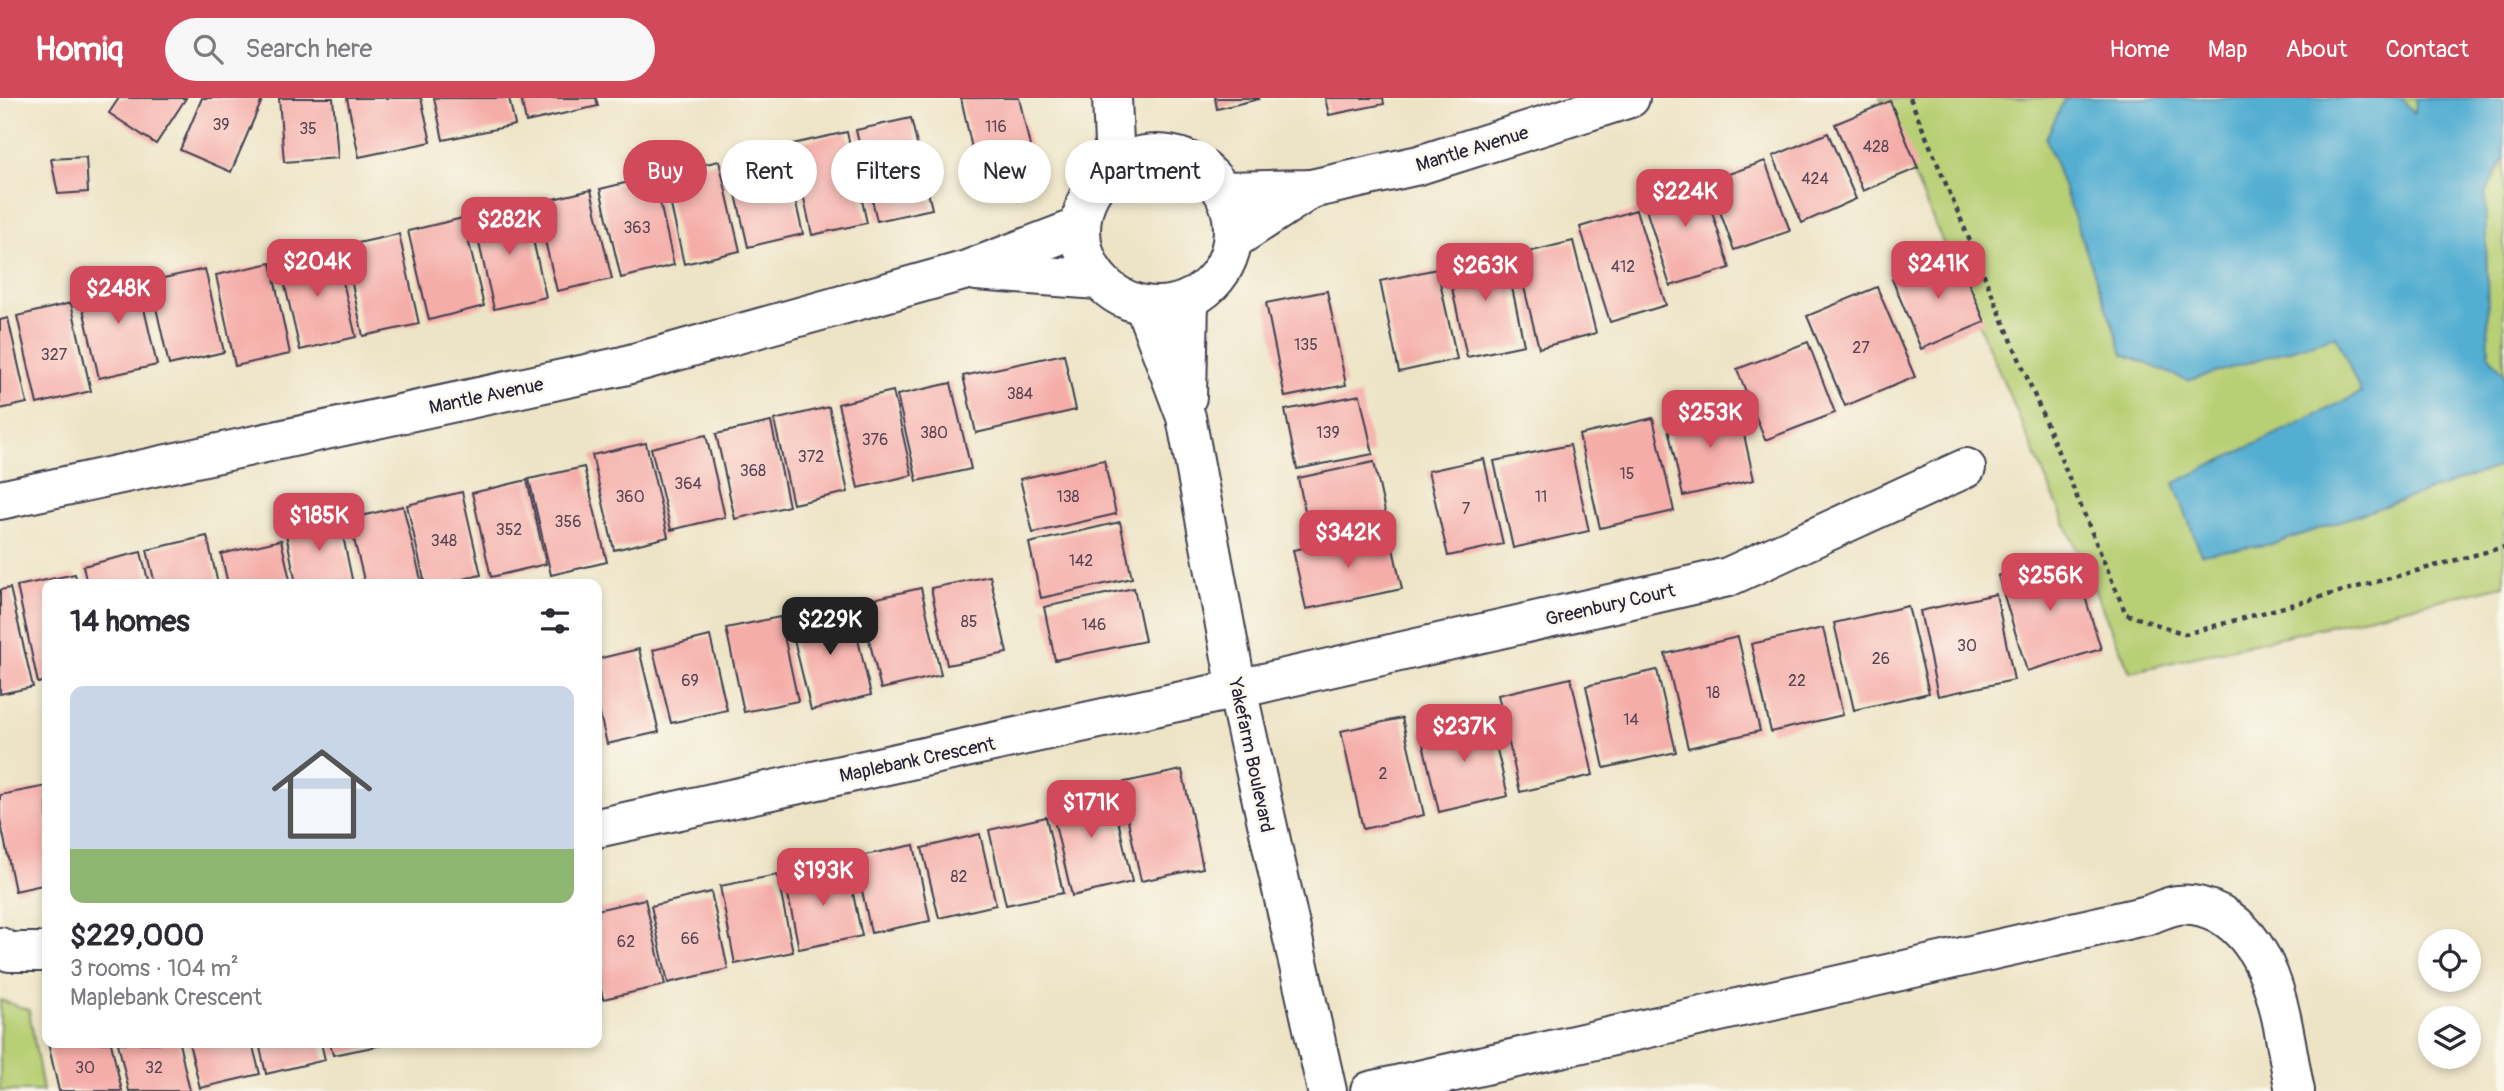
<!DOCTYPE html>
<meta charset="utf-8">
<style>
body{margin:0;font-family:Pangolin,sans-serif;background:#f7f7f7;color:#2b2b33;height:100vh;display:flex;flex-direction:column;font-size:26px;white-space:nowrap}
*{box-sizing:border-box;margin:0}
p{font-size:23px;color:#7c7c81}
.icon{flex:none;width:38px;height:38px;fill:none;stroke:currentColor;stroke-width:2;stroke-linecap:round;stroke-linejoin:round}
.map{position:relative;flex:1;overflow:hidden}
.details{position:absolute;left:42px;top:481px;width:560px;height:469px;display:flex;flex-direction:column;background:#fff;border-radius:14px;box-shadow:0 4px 10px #0003}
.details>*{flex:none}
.guide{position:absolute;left:623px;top:42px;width:665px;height:63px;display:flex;gap:14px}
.controls{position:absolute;left:2418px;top:831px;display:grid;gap:14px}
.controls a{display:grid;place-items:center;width:63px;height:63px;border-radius:50%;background:#fff;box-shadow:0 4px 10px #0003;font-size:35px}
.price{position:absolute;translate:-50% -60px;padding:0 16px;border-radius:14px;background:#d1495b;color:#fff;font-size:23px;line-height:46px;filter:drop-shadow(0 2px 4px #0008)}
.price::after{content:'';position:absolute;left:50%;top:42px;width:21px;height:16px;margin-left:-10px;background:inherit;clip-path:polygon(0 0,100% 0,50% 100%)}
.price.active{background:#222;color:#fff}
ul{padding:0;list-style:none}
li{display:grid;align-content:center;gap:14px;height:371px;padding:0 28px}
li+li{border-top:2px solid #e1e1e2}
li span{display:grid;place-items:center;height:217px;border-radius:14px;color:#555}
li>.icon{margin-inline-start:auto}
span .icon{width:126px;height:126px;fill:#fffc;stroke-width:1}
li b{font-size:30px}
h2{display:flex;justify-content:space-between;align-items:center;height:84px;padding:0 28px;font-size:30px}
.chip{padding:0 24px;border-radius:32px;background:#fff;box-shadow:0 4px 10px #0003;font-size:24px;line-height:63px}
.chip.active{background:#d1495b;color:#fff}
header{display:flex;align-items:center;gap:42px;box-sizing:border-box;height:98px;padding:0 35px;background:#d1495b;color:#fff}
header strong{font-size:33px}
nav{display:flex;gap:38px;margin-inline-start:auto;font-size:24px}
.search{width:490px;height:63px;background:#f7f7f7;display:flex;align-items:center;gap:18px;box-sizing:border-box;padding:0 24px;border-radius:38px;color:#7c7c81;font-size:26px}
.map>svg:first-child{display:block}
</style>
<header>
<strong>Homiq</strong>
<div class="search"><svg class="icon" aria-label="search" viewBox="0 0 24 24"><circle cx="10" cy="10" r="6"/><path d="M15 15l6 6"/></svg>Search here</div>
<nav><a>Home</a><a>Map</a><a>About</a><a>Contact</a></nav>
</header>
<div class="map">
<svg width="2504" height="993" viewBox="0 0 2504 993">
<rect width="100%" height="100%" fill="#fbf7ec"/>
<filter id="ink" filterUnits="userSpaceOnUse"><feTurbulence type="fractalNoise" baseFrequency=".0143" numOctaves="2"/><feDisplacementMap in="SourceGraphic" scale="14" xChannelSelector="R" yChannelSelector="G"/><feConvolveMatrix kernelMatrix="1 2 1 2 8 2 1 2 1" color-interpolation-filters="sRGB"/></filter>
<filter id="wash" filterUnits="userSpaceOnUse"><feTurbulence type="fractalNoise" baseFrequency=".00686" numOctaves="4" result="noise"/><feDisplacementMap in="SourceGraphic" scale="28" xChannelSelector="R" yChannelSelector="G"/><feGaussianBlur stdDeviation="1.57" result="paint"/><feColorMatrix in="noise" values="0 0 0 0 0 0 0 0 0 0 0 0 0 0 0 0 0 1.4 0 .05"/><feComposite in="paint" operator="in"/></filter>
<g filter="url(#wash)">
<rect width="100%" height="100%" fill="#ede4c6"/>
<g fill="#b7cf74" stroke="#6c7858" stroke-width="2">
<path d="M1880,0H2504V487L2130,574Z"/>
<path d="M0,902L29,912L43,993H0Z"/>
</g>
<path fill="#53aed1" stroke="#3a6886" stroke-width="2" d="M2065,0H2402L2414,16L2417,0H2504V60L2485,96L2489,257L2504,276V367L2274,446L2201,456L2174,385L2361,295L2336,238L2188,283L2123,256L2046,40Z"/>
<g id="blocks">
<g fill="#f5ada9">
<path d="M119,0H186L156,46L109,15Z"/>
<path d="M202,0H263L231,74L180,52Z"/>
<path d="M279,0H333L338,60L284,64Z"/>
<path d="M347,0H421L431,44L359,59Z"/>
<path d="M434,0H509L515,27L443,42Z"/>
<path d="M521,0H596L598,8L526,24Z"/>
<path d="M961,0H1019L1032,57L976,69Z"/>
<path d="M1215,0H1259V1L1217,11Z"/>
<path d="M1325,0H1383L1384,6L1329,17Z"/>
<path d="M1890,3L1918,70L1863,93L1835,26Z"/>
<path d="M911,20L932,111L877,123L856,32Z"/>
<path d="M847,34L867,125L812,137L792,46Z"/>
<path d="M1828,35L1856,101L1802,125L1773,58Z"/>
<path d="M783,49L803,136L748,149L728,61Z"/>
<path d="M86,59L88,94L58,96L51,61Z"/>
<path d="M719,63L740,153L684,166L664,76Z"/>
<path d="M1765,63L1790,133L1734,152L1709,83Z"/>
<path d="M1699,74L1730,170L1670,188L1640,92Z"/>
<path d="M654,78L674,167L621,180L600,91Z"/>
<path d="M591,92L612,181L557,193L536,105Z"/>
<path d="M525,107L546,199L494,211L473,119Z"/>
<path d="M1636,112L1666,207L1610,224L1580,129Z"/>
<path d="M463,120L484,208L429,222L408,133Z"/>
<path d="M399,136L419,226L363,238L344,148Z"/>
<path d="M1573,143L1596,235L1539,250L1516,157Z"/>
<path d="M335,150L356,239L300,252L279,162Z"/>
<path d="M1504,151L1524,247L1467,259L1446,163Z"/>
<path d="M1956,155L1985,224L1921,251L1892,181Z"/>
<path d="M271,165L290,256L235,268L216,177Z"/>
<path d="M205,171L224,254L169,267L150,183Z"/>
<path d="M1437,171L1457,261L1399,274L1380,183Z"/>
<path d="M136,176L157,267L99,280L78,189Z"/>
<path d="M1877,189L1915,279L1845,308L1807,218Z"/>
<path d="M1327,193L1346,287L1285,299L1266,205Z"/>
<path d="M71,205L91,293L37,306L17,218Z"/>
<path d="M8,220L27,305L0,311V222Z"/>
<path d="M1808,244L1835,315L1765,342L1737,271Z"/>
<path d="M1064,256L1076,312L976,335L963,278Z"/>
<path d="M951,285L971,371L917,383L897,297Z"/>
<path d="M893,293L912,377L858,390L838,306Z"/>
<path d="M1360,297L1373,356L1297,371L1285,312Z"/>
<path d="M1737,305L1754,382L1683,398L1666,321Z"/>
<path d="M829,309L848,394L793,406L774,322Z"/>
<path d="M1653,320L1674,413L1600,430L1579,337Z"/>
<path d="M771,324L789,408L735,421L716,336Z"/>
<path d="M706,337L725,419L671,432L651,350Z"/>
<path d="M646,345L668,439L614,452L592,357Z"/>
<path d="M1570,347L1589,433L1513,450L1494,363Z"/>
<path d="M1484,361L1503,446L1448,458L1428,373Z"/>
<path d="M1104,362L1116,416L1033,435L1020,381Z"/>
<path d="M1374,364L1387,423L1311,440L1298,380Z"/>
<path d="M584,369L607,464L551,477L529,381Z"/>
<path d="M527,382L546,466L491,479L472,395Z"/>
<path d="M462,394L481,477L440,486H425L407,407Z"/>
<path d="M403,408L422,486H365L349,421Z"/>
<path d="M339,419L353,486H296L285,431Z"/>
<path d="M1120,424L1132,480L1041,500L1029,445Z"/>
<path d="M1389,432L1402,491L1306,511L1293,452Z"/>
<path d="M207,438L218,486H155L147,452Z"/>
<path d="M281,442L291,486H228L221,456Z"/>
<path d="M141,454L149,486H87L83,468Z"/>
<path d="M2072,456L2101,551L2027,573L1998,478Z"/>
<path d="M75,476L78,486H47V583L38,585L17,488Z"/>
<path d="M990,478L1007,555L947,567L931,490Z"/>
<path d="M10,490L33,589L0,596V492Z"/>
<path d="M921,490L941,577L881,591L860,504Z"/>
<path d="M1134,490L1145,543L1055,562L1044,509Z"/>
<path d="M1996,496L2014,582L1938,598L1920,513Z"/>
<path d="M850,507L871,597L811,612L789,521Z"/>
<path d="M1908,508L1929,595L1854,612L1834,525Z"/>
<path d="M780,519L798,603L744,614L726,530Z"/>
<path d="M1823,530L1843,617L1771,634L1751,546Z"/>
<path d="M710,538L727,612L671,625L653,552Z"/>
<path d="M1738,539L1760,633L1688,650L1665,556Z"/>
<path d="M639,551L659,634L607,646L597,604V561Z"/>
<path d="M1657,572L1676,654L1604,670L1586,588Z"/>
<path d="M1571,580L1593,677L1520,694L1498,597Z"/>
<path d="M1489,618L1508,698L1439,714L1420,633Z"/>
<path d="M1402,620L1424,717L1363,731L1341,633Z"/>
<path d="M1182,672L1203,770L1141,783L1120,685Z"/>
<path d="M1110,687L1132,784L1072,798L1049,701Z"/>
<path d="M47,688V786L15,793L0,721V697Z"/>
<path d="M1046,719L1063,795L1006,807L989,732Z"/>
<path d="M980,736L996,807L939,820L922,750Z"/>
<path d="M914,747L930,823L871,835L855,759Z"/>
<path d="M847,768L862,838L799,851L785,782Z"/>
<path d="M777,777L793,854L735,866L720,788Z"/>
<path d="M711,794L728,871L668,885L651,808Z"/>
<path d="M645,801L665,887L603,901L597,873V812Z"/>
<path d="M48,945H111L122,993H59Z"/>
<path d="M118,945H179L190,993H129Z"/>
<path d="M189,945H252L260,976L200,990Z"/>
<path d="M259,945H321L325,962L266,976Z"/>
<path d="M330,945H388V946L333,957Z"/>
</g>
</g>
</g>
<g filter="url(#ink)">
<use href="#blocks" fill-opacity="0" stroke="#403f50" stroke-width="2"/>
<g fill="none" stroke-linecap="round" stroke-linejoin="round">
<g stroke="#403f50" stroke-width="42">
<g id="minor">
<path d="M1223,93L1311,91L1419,67L1630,0"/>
<path d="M1233,142L1311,91"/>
<path d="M597,730L1237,591L1728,479L1966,370"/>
<path d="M0,849L9,854H47"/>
<path d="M1370,993L2148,817C2157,814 2168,808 2178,807C2192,805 2208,810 2220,816C2279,850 2282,932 2295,993"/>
</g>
</g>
<g stroke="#403f50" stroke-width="42">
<g id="tertiary">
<path d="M1112,0L1115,68"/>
<circle cx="1157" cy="132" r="76"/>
<path d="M976,173L1099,182"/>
<path d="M1144,207L1186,319L1237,591L1327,993"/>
<path d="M1187,299L1189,201"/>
<path d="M0,402L623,268L967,172L1080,129"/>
</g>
</g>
<path stroke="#403f50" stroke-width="4.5" stroke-dasharray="5 5" stroke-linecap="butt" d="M1910,0L2126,516L2185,536L2504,449"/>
<use href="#minor" stroke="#fff" stroke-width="38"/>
<use href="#tertiary" stroke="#fff" stroke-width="38"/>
</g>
</g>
<g text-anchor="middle" stroke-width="5" stroke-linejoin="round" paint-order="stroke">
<g font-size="16" fill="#574556">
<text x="221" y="32">39</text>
<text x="996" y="34">116</text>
<text x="308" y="36">35</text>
<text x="1876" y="54">428</text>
<text x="1815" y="86">424</text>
<text x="637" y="135">363</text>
<text x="1623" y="174">412</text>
<text x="1306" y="252">135</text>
<text x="1861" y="255">27</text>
<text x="54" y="262">327</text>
<text x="1020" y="301">384</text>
<text x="934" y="340">380</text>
<text x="1328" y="340">139</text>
<text x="875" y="347">376</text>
<text x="811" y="364">372</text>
<text x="753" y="378">368</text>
<text x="1627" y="381">15</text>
<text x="688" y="391">364</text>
<text x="630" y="404">360</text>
<text x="1068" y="404">138</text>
<text x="1541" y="404">11</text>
<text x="1466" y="416">7</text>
<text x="568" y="429">356</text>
<text x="509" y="437">352</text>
<text x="444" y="448">348</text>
<text x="1081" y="468">142</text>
<text x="969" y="529">85</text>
<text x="1094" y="532">146</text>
<text x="1967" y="553">30</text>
<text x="1881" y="566">26</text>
<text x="690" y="588">69</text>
<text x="1797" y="588">22</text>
<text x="1713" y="600">18</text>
<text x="1631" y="627">14</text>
<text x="1383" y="681">2</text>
<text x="959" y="784">82</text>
<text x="690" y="846">66</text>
<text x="626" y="849">62</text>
<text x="85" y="975">30</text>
<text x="154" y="975">32</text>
</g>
<g font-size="19" fill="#22223b" stroke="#fbf7ec">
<text transform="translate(1472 50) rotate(-17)" y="7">Mantle Avenue</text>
<text transform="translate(486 297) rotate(-12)" y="7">Mantle Avenue</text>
<text transform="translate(1610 506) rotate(-13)" y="7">Greenbury Court</text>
<text transform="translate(1252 657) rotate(78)" y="7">Yakefarm Boulevard</text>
<text transform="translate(917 661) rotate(-12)" y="7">Maplebank Crescent</text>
</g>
</g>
</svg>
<div class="controls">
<a><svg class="icon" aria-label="locate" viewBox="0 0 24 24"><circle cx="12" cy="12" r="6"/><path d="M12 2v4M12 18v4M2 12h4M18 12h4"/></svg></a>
<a><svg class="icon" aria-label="layers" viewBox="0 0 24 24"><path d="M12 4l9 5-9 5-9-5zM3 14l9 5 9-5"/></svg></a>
</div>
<b class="price" style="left:1685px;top:131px">$224K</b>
<b class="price" style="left:509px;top:159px">$282K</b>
<b class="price" style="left:317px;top:201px">$204K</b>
<b class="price" style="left:1938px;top:203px">$241K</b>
<b class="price" style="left:1485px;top:205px">$263K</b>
<b class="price" style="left:118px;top:228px">$248K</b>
<b class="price" style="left:1710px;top:352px">$253K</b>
<b class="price" style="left:319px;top:455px">$185K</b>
<b class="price" style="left:1348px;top:472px">$342K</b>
<b class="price" style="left:2050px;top:515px">$256K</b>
<b class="price active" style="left:830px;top:559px">$229K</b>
<b class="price" style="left:1464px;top:666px">$237K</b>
<b class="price" style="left:1091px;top:742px">$171K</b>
<b class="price" style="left:823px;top:810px">$193K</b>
<div class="guide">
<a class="chip active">Buy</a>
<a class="chip">Rent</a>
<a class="chip">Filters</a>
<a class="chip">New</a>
<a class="chip">Apartment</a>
</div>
<section class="details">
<h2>14 homes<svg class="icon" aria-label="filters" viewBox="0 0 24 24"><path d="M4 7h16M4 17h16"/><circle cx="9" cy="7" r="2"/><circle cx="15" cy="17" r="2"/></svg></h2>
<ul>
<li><span style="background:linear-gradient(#c9d6e8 75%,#8fb573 0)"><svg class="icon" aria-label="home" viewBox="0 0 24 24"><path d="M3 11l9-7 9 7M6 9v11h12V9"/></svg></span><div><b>$229,000</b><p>3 rooms · 104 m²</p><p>Maplebank Crescent</p></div></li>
</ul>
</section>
</div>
